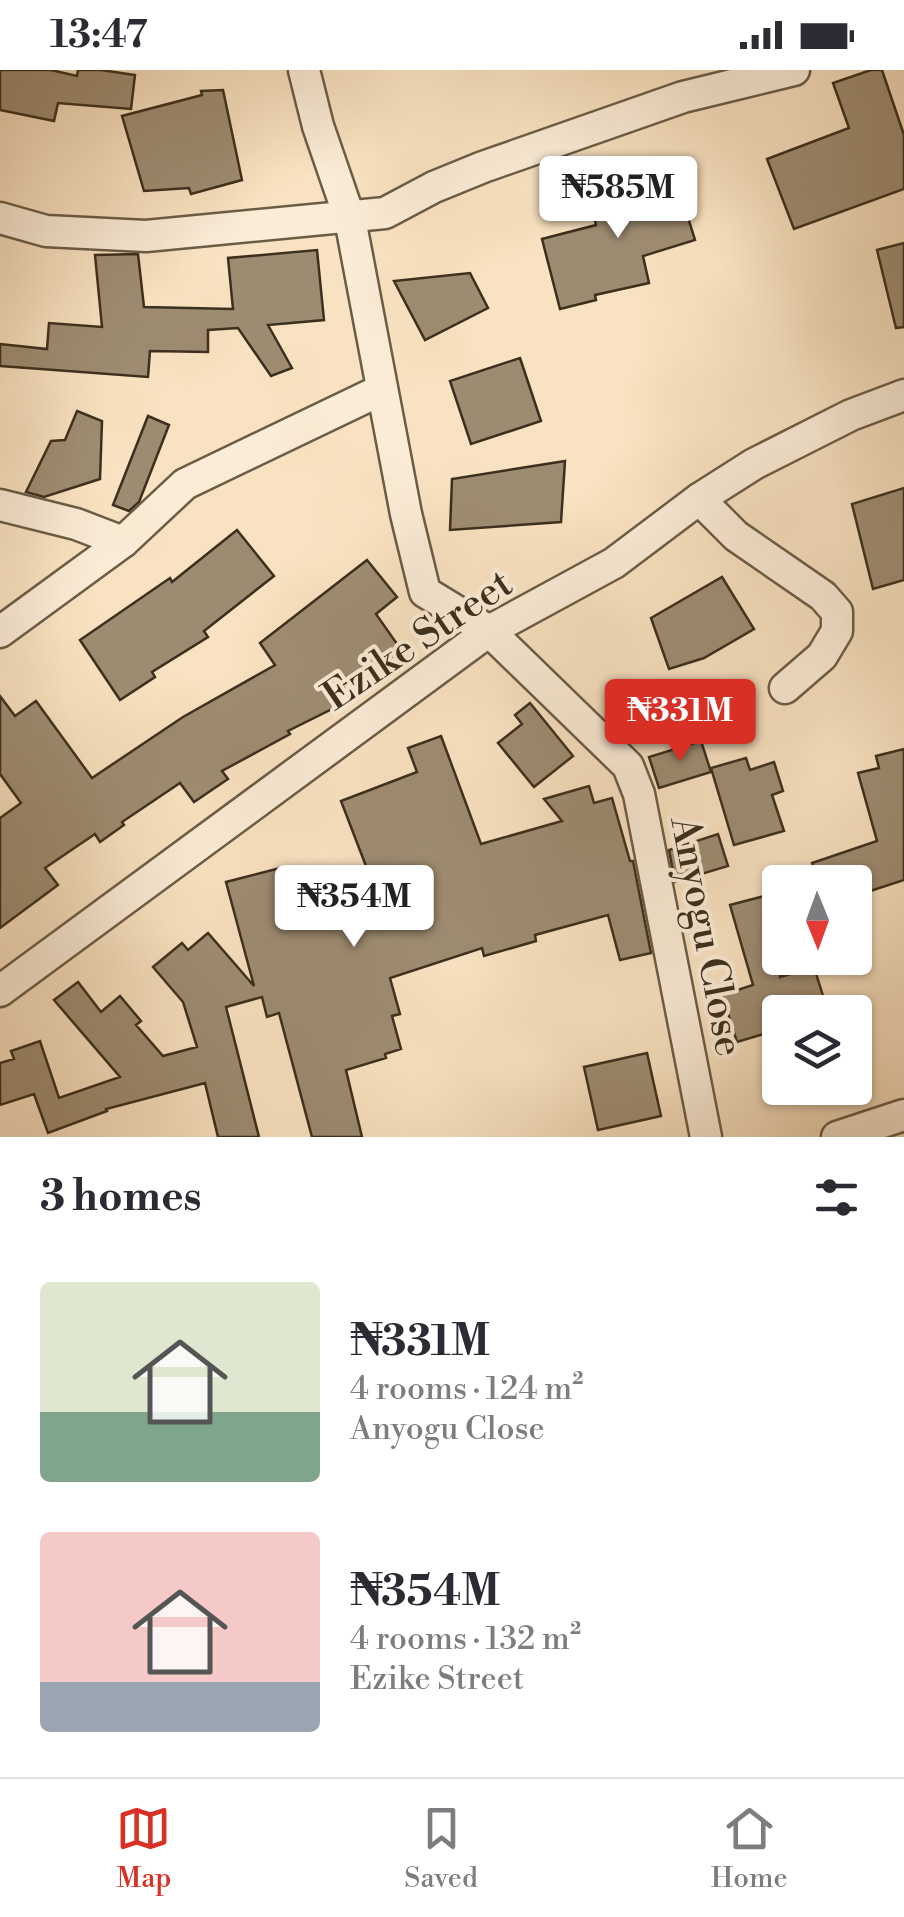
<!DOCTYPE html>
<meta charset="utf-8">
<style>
body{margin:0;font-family:"Libre Bodoni",serif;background:#f2f2f3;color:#2b2b33;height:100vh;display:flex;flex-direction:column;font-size:38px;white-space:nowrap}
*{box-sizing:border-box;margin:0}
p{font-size:32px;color:#7c7c81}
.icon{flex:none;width:55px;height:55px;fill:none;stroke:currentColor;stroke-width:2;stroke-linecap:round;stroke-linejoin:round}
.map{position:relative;height:1067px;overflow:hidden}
.sheet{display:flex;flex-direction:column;background:#fff;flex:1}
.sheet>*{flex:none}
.needle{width:65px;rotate:179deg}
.fabs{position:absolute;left:762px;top:795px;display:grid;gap:20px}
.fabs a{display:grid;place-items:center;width:110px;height:110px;border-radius:10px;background:#fff;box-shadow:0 2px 8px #0004;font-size:50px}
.price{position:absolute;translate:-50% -85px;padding:0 22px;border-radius:10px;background:#fff;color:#222;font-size:32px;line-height:65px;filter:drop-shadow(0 2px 5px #0008)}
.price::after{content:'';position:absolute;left:50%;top:60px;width:30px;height:22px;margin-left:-15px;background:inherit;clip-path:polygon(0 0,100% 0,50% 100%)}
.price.current{background:#d93025;color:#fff}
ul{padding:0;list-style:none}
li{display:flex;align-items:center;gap:30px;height:250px;padding:0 40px}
li span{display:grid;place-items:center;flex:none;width:280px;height:200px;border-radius:10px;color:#555}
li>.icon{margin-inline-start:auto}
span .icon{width:120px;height:120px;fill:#fffc;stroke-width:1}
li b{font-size:42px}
h2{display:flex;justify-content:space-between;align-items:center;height:120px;padding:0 40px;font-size:42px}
.status{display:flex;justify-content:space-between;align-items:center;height:70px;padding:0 50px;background:#fff;direction:ltr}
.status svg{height:28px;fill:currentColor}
.tab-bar{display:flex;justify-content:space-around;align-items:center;height:140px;border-top:2px solid #e1e1e2;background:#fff;font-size:28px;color:#7c7c81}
.tab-bar a{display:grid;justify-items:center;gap:5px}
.tab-bar .current{color:#d93025}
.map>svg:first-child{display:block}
</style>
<div class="status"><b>13:47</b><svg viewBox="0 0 49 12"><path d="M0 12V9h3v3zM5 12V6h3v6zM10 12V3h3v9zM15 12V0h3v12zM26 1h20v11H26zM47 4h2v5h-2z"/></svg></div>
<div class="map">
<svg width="904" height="1067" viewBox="0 0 904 1067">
<rect width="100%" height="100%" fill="#f9e2c1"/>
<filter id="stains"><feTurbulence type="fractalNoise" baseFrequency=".002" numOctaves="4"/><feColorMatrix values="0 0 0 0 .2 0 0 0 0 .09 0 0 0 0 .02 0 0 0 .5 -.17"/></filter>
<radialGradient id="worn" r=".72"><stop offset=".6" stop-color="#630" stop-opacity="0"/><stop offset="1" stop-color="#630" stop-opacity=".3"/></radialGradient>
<g fill="#9e8c72" stroke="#3c2f1d" stroke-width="2.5">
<path d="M0,0H51L77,6L78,0H101L135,5L131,39L58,33L54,51L0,40Z"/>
<path d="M871,0H882L904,65V119L794,159L767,89L849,58L833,13Z"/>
<path d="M223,20L242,110L191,124L189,118L144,121L122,46L202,25L201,21Z"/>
<path d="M672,96L695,170L643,186L649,213L595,225L596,230L560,239L542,169L596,155L589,125L626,117L628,125Z"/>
<path d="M904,173V257L896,258L877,180Z"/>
<path d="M317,180L324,250L268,255L292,298L271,306L238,258L208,260V282L150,281L148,307L0,296V274L47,279L49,253L102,257L95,185L138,184L144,237L233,239L228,188Z"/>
<path d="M470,203L488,238L425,270L394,211Z"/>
<path d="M520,288L541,351L471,374L450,311Z"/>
<path d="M77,341L102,351L100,409L44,427L26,422L51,371L65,370Z"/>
<path d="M148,346L169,355L139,432L129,441L113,435Z"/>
<path d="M565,391L561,452L450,460L452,409Z"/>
<path d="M904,418V510L873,519L852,434Z"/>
<path d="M237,460L274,506L204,561L208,567L152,602L155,607L120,630L80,570L170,508L172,512Z"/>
<path d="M367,490L397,527L376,544L402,581L342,615L352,629L288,661L290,664L222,701L228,709L194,732L180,713L122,752L124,755L100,772L95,764L45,798L58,815L0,858V748L21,733L0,704V626L15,646L36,631L92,708L183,647L275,595L260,573Z"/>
<path d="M722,507L754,559L704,588L669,599L651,548Z"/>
<path d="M530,633L573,686L534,717L498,673L522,654L515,645Z"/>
<path d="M441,666L481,774L562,751L544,729L589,716L594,733L612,728L630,791H633L651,883L620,890L608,845L535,865L536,871L484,886L482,878L390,908L400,944L392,946L401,979L385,984L386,988L346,1000L362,1067H312L279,943L267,947L262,927L226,937L259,1067H218L205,1013L106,1039L107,1041L48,1063L34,1024L0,1035V993L14,989L11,981L40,971L59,1028L120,1007L54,930L78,912L101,942L120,926L141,951L136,955L163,986L197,977L183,932L153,897L182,873L188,880L208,863L254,916L226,812L284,797L302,849L379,830L341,731L417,702L408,678Z"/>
<path d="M701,671L711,702L659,718L649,687Z"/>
<path d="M904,679V810L855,826V812H819L812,793L877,771L858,703L879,698L876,686Z"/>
<path d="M746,688L750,700L774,692L783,721L772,725L784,761L734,775L711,698Z"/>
<path d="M718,764L728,796L675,812L669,780Z"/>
<path d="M772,824L780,853V907L814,897L828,942H780V959L737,972L722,925L753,915L730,835Z"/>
<path d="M647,983L661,1046L598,1060L584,997Z"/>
</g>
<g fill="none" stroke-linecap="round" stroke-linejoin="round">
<g stroke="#6b5c46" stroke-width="35">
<g id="minor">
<path d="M304,0L318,56L350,149L406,444L425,522L489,561L628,696L639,724L706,1067"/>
<path d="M0,148L46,161L146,166L385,143L434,117L483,97L683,27L794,0"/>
<path d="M699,429L736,466L823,526L837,542V561L822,586L785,618"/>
<path d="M0,435L76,454L123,472"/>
<path d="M0,562L123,472L185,414L381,320"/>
<path d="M0,921L489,561L614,493L699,429L754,394L851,345L904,325"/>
<path d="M837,1067L904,1045"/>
</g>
</g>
<use href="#minor" stroke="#fbecd7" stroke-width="30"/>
</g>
<g text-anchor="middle" stroke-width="8" stroke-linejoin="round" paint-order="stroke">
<g font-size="40" fill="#3c2f1d" stroke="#fbecd7">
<text transform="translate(417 569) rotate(-34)" y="14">Ezike Street</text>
<text transform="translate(708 866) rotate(79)" y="14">Anyogu Close</text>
</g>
</g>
<rect width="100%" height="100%" filter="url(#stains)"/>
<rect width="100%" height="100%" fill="url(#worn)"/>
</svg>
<div class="fabs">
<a><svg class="needle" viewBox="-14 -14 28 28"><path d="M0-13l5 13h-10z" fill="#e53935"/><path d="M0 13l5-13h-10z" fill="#7c7c81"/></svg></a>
<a><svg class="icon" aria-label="layers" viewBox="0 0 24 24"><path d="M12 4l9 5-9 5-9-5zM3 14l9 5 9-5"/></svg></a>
</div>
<b class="price" style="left:618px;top:171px">₦585M</b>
<b class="price current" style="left:680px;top:694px">₦331M</b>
<b class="price" style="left:354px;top:880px">₦354M</b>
</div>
<section class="sheet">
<h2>3 homes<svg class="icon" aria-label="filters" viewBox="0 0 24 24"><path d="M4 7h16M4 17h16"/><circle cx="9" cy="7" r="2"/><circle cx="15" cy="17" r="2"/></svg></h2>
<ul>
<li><span style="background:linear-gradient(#dfe7d0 65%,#7fa58c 0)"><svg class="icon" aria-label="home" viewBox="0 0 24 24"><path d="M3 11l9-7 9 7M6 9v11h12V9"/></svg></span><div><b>₦331M</b><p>4 rooms · 124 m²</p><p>Anyogu Close</p></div></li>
<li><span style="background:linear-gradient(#f6c9c9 75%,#9aa5b1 0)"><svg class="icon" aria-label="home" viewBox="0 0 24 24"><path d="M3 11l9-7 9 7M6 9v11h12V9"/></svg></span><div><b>₦354M</b><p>4 rooms · 132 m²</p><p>Ezike Street</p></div></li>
</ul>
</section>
<nav class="tab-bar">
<a class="current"><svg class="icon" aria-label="map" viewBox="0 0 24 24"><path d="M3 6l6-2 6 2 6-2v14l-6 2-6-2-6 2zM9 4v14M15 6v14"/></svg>Map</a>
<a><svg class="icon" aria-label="saved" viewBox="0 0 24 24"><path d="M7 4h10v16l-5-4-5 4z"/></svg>Saved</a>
<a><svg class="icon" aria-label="home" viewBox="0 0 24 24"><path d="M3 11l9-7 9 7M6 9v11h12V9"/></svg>Home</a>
</nav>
